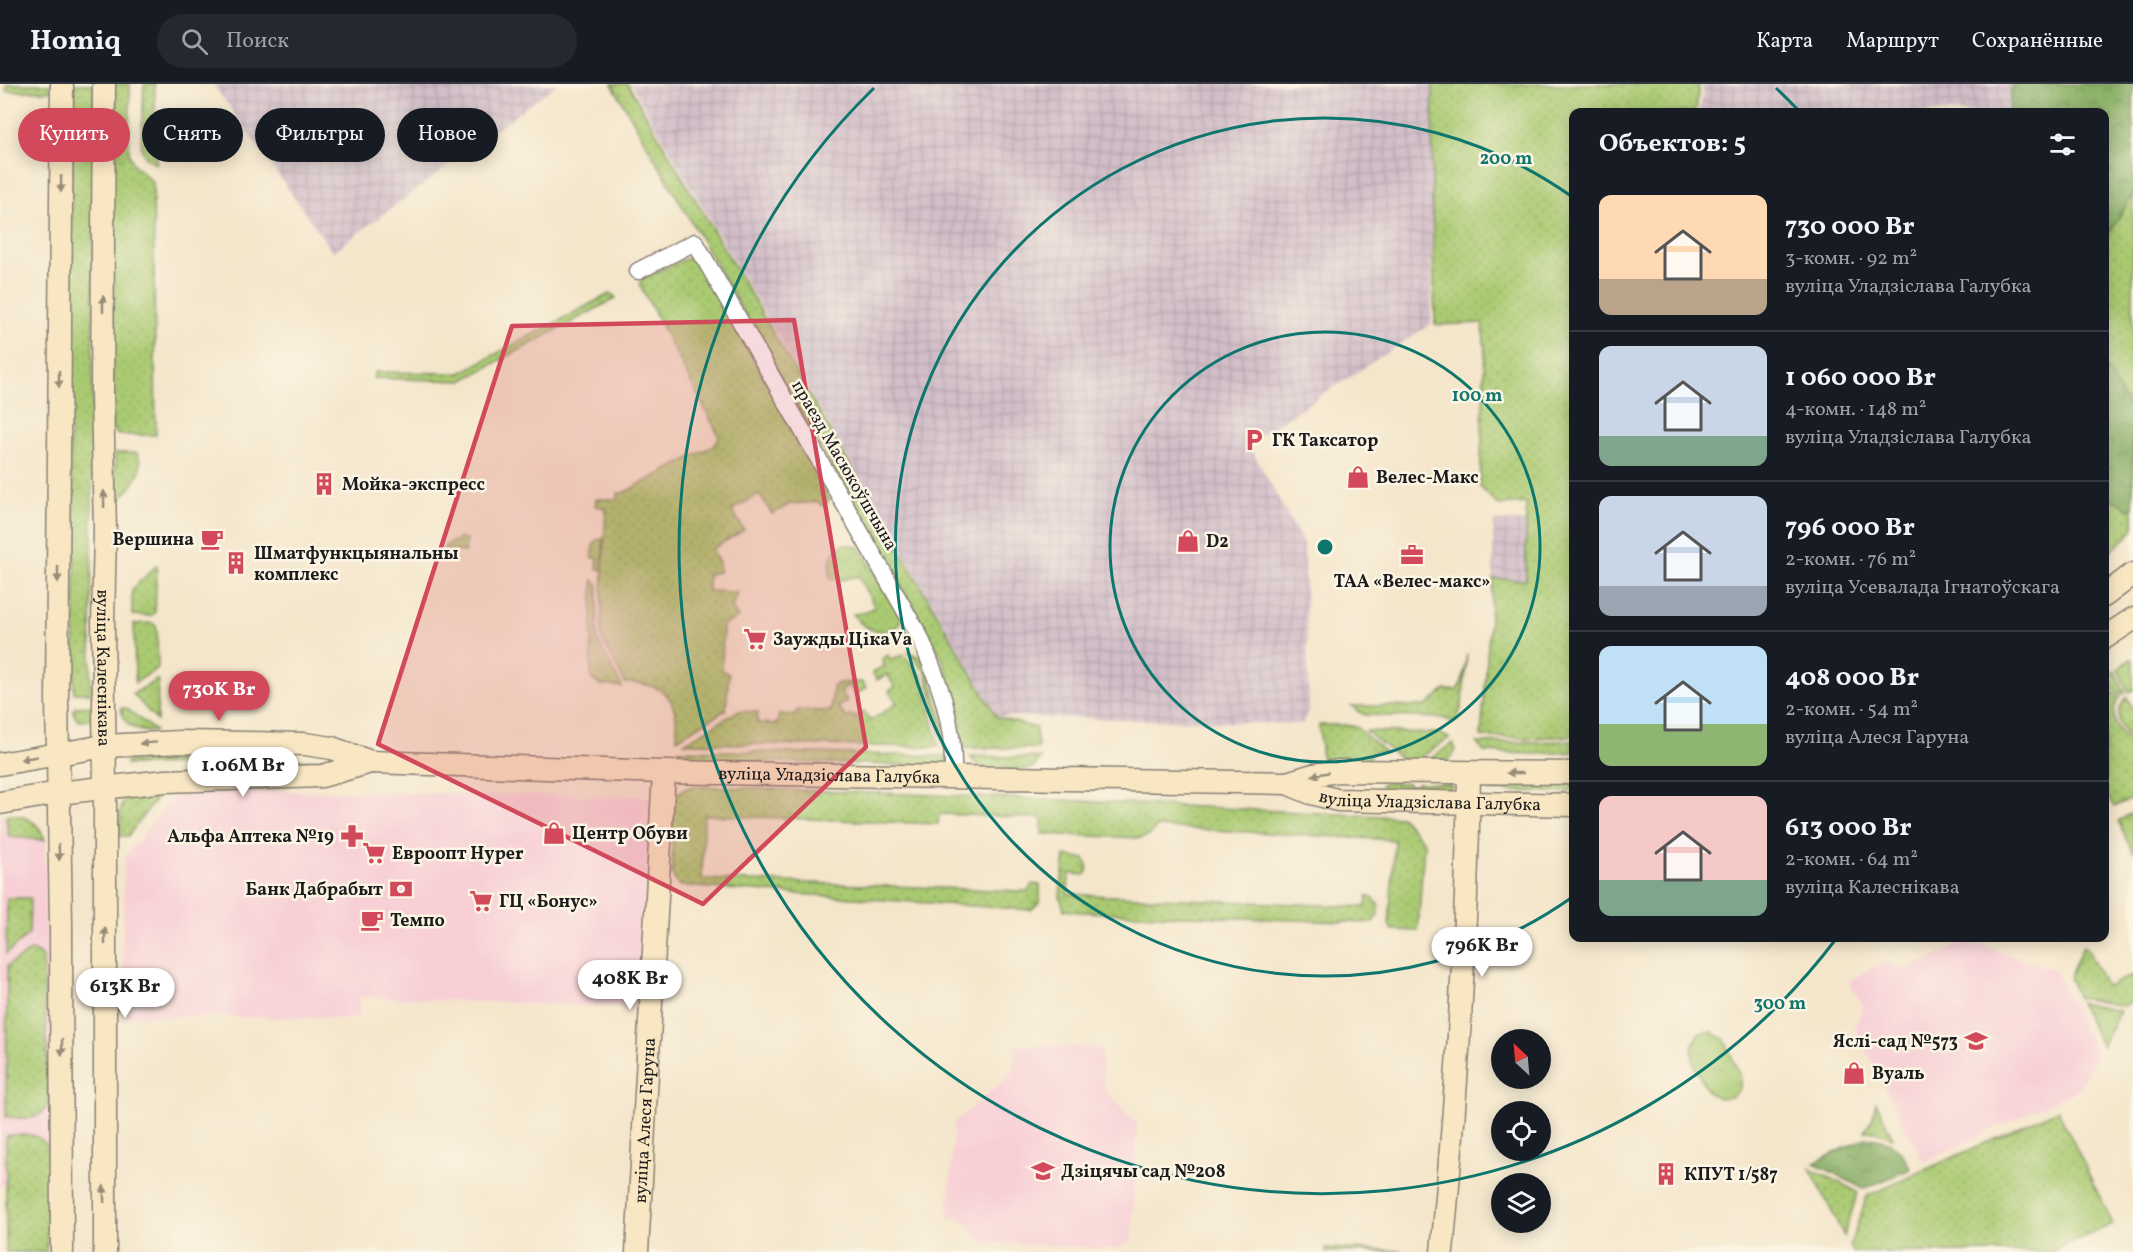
<!DOCTYPE html>
<html lang="ru">
<meta charset="utf-8">
<style>
body{margin:0;font-family:Vollkorn,serif;background:#242831;color:#f1f3f6;height:100vh;display:flex;flex-direction:column;font-size:22px;white-space:nowrap}
*{box-sizing:border-box;margin:0}
p{font-size:20px;color:#9ea1a6}
.icon{flex:none;width:33px;height:33px;fill:none;stroke:currentColor;stroke-width:2;stroke-linecap:round;stroke-linejoin:round}
.map{position:relative;flex:1;overflow:hidden}
.details{position:absolute;left:1569px;top:24px;width:540px;height:834px;display:flex;flex-direction:column;background:#171b24;border-radius:12px;box-shadow:0 3px 15px #0003}
.details>*{flex:none}
.top-card{position:absolute;left:18px;top:24px;width:570px;height:54px;display:flex;gap:12px}
.needle{width:39px;rotate:334deg}
.buttons{position:absolute;left:1491px;top:945px;display:grid;gap:12px}
.buttons a{display:grid;place-items:center;width:60px;height:60px;border-radius:50%;background:#171b24;box-shadow:0 3px 15px #0003;font-size:30px}
.price{position:absolute;translate:-50% -51px;padding:0 14px;border-radius:21px;background:#fff;color:#222;font-size:20px;line-height:39px;filter:drop-shadow(0 2px 3px #0008)}
.price::after{content:'';position:absolute;left:50%;top:36px;width:18px;height:14px;margin-left:-9px;background:inherit;clip-path:polygon(0 0,100% 0,50% 100%)}
.price.selected{background:#d1495b;color:#fff}
ul{padding:0;list-style:none}
li{display:flex;align-items:center;gap:18px;height:150px;padding:0 30px}
li+li{border-top:2px solid #363941}
li span{display:grid;place-items:center;flex:none;width:168px;height:120px;border-radius:12px;color:#555}
li>.icon{margin-inline-start:auto}
span .icon{width:72px;height:72px;fill:#fffc;stroke-width:1}
li b{font-size:26px}
h2{display:flex;justify-content:space-between;align-items:center;height:72px;padding:0 30px;font-size:26px}
.chip{padding:0 21px;border-radius:27px;background:#171b24;box-shadow:0 3px 15px #0003;font-size:21px;line-height:54px}
.chip.selected{background:#d1495b;color:#fff}
header{display:flex;align-items:center;gap:36px;box-sizing:border-box;height:84px;padding:0 30px;background:#171b24;border-bottom:2px solid #363941}
header strong{font-size:28px}
nav{display:flex;gap:33px;margin-inline-start:auto;font-size:21px}
.search{width:420px;height:54px;background:#242831;display:flex;align-items:center;gap:15px;box-sizing:border-box;padding:0 21px;border-radius:33px;color:#9ea1a6;font-size:22px}
.map>svg:first-child{display:block}
</style>
<header>
<strong>Homiq</strong>
<div class="search"><svg class="icon" aria-label="search" viewBox="0 0 24 24"><circle cx="10" cy="10" r="6"/><path d="M15 15l6 6"/></svg>Поиск</div>
<nav><a>Карта</a><a>Маршрут</a><a>Сохранённые</a></nav>
</header>
<div class="map">
<svg width="2133" height="1168" viewBox="0 0 2133 1168">
<defs>
<pattern id="industrial-grid" width="8" height="8" patternUnits="userSpaceOnUse" patternTransform="scale(1.5)"><rect width="8" height="8" fill="#d2bdc8"/><path d="M0 4h8M4 0v8" fill="none" stroke="#b4a2ab"/></pattern>
<pattern id="grass-dots" width="8" height="8" patternUnits="userSpaceOnUse" patternTransform="scale(1.5)"><rect width="8" height="8" fill="#aaca72"/><path d="M2 2h.1M6 6h.1" fill="none" stroke="#92ad62" stroke-width="1.8" stroke-linecap="round"/></pattern>
<pattern id="forest-crowns" width="20" height="18" patternUnits="userSpaceOnUse" patternTransform="scale(1.5)"><rect width="20" height="18" fill="#87ae64"/><path d="M2 6a3 3 0 1 1 6 0M12 15a3 3 0 1 1 6 0" fill="none" stroke="#6e8d52"/></pattern>
<pattern id="park-tufts" width="24" height="20" patternUnits="userSpaceOnUse" patternTransform="scale(1.5)"><rect width="24" height="20" fill="#aaca72"/><path d="M3 7l-1-3M5 7V3M7 7l1-3M15 17l-1-3M17 17v-4M19 17l1-3" fill="none" stroke="#92ad62"/></pattern>
</defs>
<rect width="100%" height="100%" fill="#fcf5e5"/>
<filter id="ink" filterUnits="userSpaceOnUse"><feTurbulence type="fractalNoise" baseFrequency=".0167" numOctaves="2"/><feDisplacementMap in="SourceGraphic" scale="12" xChannelSelector="R" yChannelSelector="G"/><feConvolveMatrix kernelMatrix="1 2 1 2 8 2 1 2 1" color-interpolation-filters="sRGB"/></filter>
<filter id="wash" filterUnits="userSpaceOnUse"><feTurbulence type="fractalNoise" baseFrequency=".008" numOctaves="4" result="noise"/><feDisplacementMap in="SourceGraphic" scale="24" xChannelSelector="R" yChannelSelector="G"/><feGaussianBlur stdDeviation="1.35" result="paint"/><feColorMatrix in="noise" values="0 0 0 0 0 0 0 0 0 0 0 0 0 0 0 0 0 1.4 0 .05"/><feComposite in="paint" operator="in"/></filter>
<g filter="url(#wash)">
<rect width="100%" height="100%" fill="#f4e6cb"/>
<g fill="#f7cfd5">
<path d="M180,705L651,713L643,924L360,913L359,934L122,932L124,774Z"/>
<path d="M15,731L32,736L38,742L45,756V828L52,916L54,1102H0V733Z"/>
<path d="M1967,856L2056,887L2097,970L2079,1005L1923,1078L1855,944L1863,922L1849,897L1883,878L1909,885Z"/>
<path d="M1015,961L1101,964L1104,1005L1137,1039L1132,1156L1117,1165L981,1158L961,1135L948,1134L954,1039L1013,988Z"/>
</g>
<g fill="url(#industrial-grid)">
<path d="M213,0H557L333,168Z"/>
<path d="M631,0H1433L1431,240L1248,359L1304,461L1309,625L1302,640L998,632Z"/>
<path d="M1703,0H2011L2008,28H1700Z"/>
<path d="M1494,437L1527,438L1526,496L1493,495Z"/>
</g>
<g fill="url(#grass-dots)" stroke="#637347" stroke-width="1.5">
<path d="M7,0H50V7H6Z"/>
<path d="M72,0H94L91,609H74L75,480L70,379Z"/>
<path d="M111,0H130L129,70L134,81L153,98L156,351H119L115,349L112,343Z"/>
<path d="M144,0H155L156,80L146,73L141,64Z"/>
<path d="M612,0H628L997,633L1036,644L1038,664H964L955,613L941,572Z"/>
<path d="M1433,0H1699L1696,28H1574L1573,652L1530,654L1481,653L1493,495L1526,496V419L1498,421L1480,403L1485,265L1482,239L1435,241L1432,114Z"/>
<path d="M2133,0V447L2105,473L2104,28H2010Z"/>
<path d="M688,174L697,177L828,406L829,417L822,422L819,418L790,420L772,430L759,410L732,426L744,446L712,465L719,479V488L708,490V507L737,508L732,523L738,534L723,541L722,586L729,590L726,626L677,655C678,614 667,599 625,599L601,553L603,486L597,485L598,474H593V462L597,456L603,455V485L606,424L595,422L596,415H618V409H623L715,361L718,356L719,352L640,201L641,196L645,193Z"/>
<path d="M611,209L616,214L462,297L373,294L375,288L460,289Z"/>
<path d="M115,369H137C149,389 126,408 114,422Z"/>
<path d="M461,454L466,455L465,468L444,465L446,461Z"/>
<path d="M845,460L859,463L901,533L900,540C883,553 864,547 853,530L863,529L875,523L858,492L841,496L830,495C829,478 829,467 845,460Z"/>
<path d="M157,481L155,528L151,532L132,531V505Z"/>
<path d="M593,496L598,500L597,555L622,603L600,601L592,596L591,589Z"/>
<path d="M152,539L156,542L157,547L158,584L135,599L134,540Z"/>
<path d="M907,567L921,574L927,580L949,660L944,664L926,588Z"/>
<path d="M1467,570L1462,621L1457,636L1452,638L1443,634L1366,631L1359,628L1352,622H1426L1445,606H1457L1462,598Z"/>
<path d="M888,571L890,575L904,571L922,592L939,663L684,659L738,627L758,628L757,639L778,640L779,630L796,631L797,626L831,627L833,603L838,599L862,598L866,604L855,611L849,601L841,607L847,617L838,623L846,634L852,631L854,634L864,628L870,637L897,619L889,607L895,603L887,590L877,596L872,589L885,581L882,575Z"/>
<path d="M2131,575L2133,576V606L2128,608L2118,585Z"/>
<path d="M2115,587L2125,610L2105,603V593Z"/>
<path d="M158,595L157,637L133,610Z"/>
<path d="M2105,607L2121,612C2107,629 2115,649 2133,658V714L2114,723L2105,705Z"/>
<path d="M2127,613L2133,627V653C2115,646 2115,626 2127,613Z"/>
<path d="M93,622L94,630C89,637 85,638 77,636L73,628L75,623Z"/>
<path d="M121,624H126L155,647C139,650 122,641 121,624Z"/>
<path d="M1319,641H1347L1356,643L1385,668H1372L1366,678L1322,675Z"/>
<path d="M1366,647L1439,649L1449,654L1417,676L1401,675Z"/>
<path d="M1573,657V668L1534,670L1484,668L1477,659Z"/>
<path d="M1453,659L1456,666C1450,680 1440,678 1427,677Z"/>
<path d="M678,666L947,672L944,680L937,682L692,676L683,673Z"/>
<path d="M970,672L1041,674L1034,683L1028,685C1010,685 978,691 970,672Z"/>
<path d="M153,676H343L339,679L127,681L126,679L129,677Z"/>
<path d="M157,699L158,712L128,752H119C120,714 120,711 157,699Z"/>
<path d="M1383,699H1408L1407,705H1384L1381,702Z"/>
<path d="M1417,699L1449,700L1452,703L1447,705H1416Z"/>
<path d="M1573,700V708L1493,707L1489,706L1488,703L1493,701Z"/>
<path d="M694,702L1039,715L1401,733L1424,758L1418,847L1392,846L1389,841L1395,756L1157,743L1148,752L1141,754L1042,750V734L939,730L938,740L704,731L702,795L1020,807H1028L1032,800L1040,801V818L1031,826L681,802L676,798L672,790V716C678,707 684,705 694,702Z"/>
<path d="M2130,730L2133,736V769L2118,737Z"/>
<path d="M15,731C31,734 39,740 45,756L9,753L6,732Z"/>
<path d="M1065,772L1085,775C1088,781 1089,785 1085,791L1069,790L1068,810L1366,823L1367,812L1374,815L1379,822L1378,831L1372,839L1081,828L1064,826L1060,812Z"/>
<path d="M7,814H30L29,850L6,870Z"/>
<path d="M2083,862L2088,866L2106,903L2133,891V917L2124,922L2078,914L2069,894Z"/>
<path d="M32,866L43,873L49,1019C38,1039 26,1034 6,1033L7,882Z"/>
<path d="M2080,919L2120,927L2102,962Z"/>
<path d="M1876,1018L1893,1054L1877,1048L1865,1047L1873,1033Z"/>
<path d="M2058,1026L2113,1140L2049,1168H1853L1850,1161L1867,1112Z"/>
<path d="M8,1051C27,1051 37,1047 49,1064L48,1146L46,1168H6V1054Z"/>
<path d="M1810,1084L1858,1108L1844,1152Z"/>
<path d="M1326,1164L1403,1167L1326,1168Z"/>
</g>
<g fill="url(#forest-crowns)" stroke="#526540" stroke-width="1.5">
<path d="M2012,0H2133V110L2105,156L2104,28H2009Z"/>
<path d="M2105,282L2132,329L2133,422L2130,425L2105,412Z"/>
<path d="M1865,1054C1893,1055 1899,1062 1911,1085L1864,1105L1814,1079Z"/>
</g>
<path fill="url(#park-tufts)" stroke="#637347" stroke-width="1.5" d="M1712,948L1724,955L1741,994L1740,1005L1731,1013L1719,1014L1708,1009C1699,988 1683,970 1699,949Z"/>
</g>
<g filter="url(#ink)">
<g fill="none" stroke-linecap="round" stroke-linejoin="round">
<g stroke="#888174" stroke-width="19">
<path id="street" d="M638,187L695,158L919,551C940,600 955,639 953,694"/>
</g>
<g stroke="#888174" stroke-width="25">
<g id="secondary">
<path d="M62,0L57,615L61,839L62,1168"/>
<path id="s1" d="M104,0L102,309L105,447L103,539L105,703V1168"/>
<path d="M2104,512L2133,490"/>
<path d="M2104,554L2133,535"/>
<path id="s2" d="M0,680L105,662L180,658L305,660L332,664L371,678L664,688L1287,699L1313,691L1339,687L1574,689"/>
<path id="s3" d="M1287,699L1311,709L1337,716L1574,721"/>
<path d="M0,719L58,709L165,697L322,692L371,678"/>
<path id="s4" d="M637,1168L664,688"/>
<path d="M1442,1168C1457,1009 1467,849 1469,689"/>
</g>
</g>
<use href="#street" stroke="#fff" stroke-width="16"/>
<use href="#secondary" stroke="#f9e7c3" stroke-width="22"/>
</g>
<defs><path id="oneway-solid" d="M-6-.8H1V-3.2L6.5 0L1 3.2V.8H-6Z" transform="scale(1.5)"/></defs>
<g fill="#968c78">
<use href="#oneway-solid" transform="translate(61 100) rotate(91)"/>
<use href="#oneway-solid" transform="translate(103 220) rotate(-90)"/>
<use href="#oneway-solid" transform="translate(59 295) rotate(90)"/>
<use href="#oneway-solid" transform="translate(104 415) rotate(-91)"/>
<use href="#oneway-solid" transform="translate(58 490) rotate(90)"/>
<use href="#oneway-solid" transform="translate(148 659) rotate(176)"/>
<use href="#oneway-solid" transform="translate(29 674) rotate(170)"/>
<use href="#oneway-solid" transform="translate(1515 689) rotate(180)"/>
<use href="#oneway-solid" transform="translate(1320 690) rotate(170)"/>
<use href="#oneway-solid" transform="translate(59 768) rotate(88)"/>
<use href="#oneway-solid" transform="translate(105 852) rotate(-90)"/>
<use href="#oneway-solid" transform="translate(62 963) rotate(90)"/>
<use href="#oneway-solid" transform="translate(104 1110) rotate(-91)"/>
</g>
</g>
<path fill="#d1495b" fill-opacity="0.2" stroke="#d1495b" stroke-width="4.5" stroke-linejoin="round" d="M794,236L866,663L703,820L378,660L512,242Z"/>
<g fill="none" stroke="#0f766e" stroke-width="3">
<circle cx="1325" cy="463" r="215"/>
<path d="M1571 814A429 429 0 1 1 1571 112"/>
<path d="M1836 855A644 644 0 1 1 874 4M1776 4A644 644 0 0 1 1800 28"/>
</g>
<defs>
<g id="parking-bare" transform="scale(1.8)"><path d="M-3.5-5.5H1a3.5 3.5 0 0 1 0 7H-1V5.5H-3.5ZM-1-3.4V-.6H.8a1.4 1.4 0 0 0 0-2.8Z" fill="#d1495b" stroke="#fcf5e5" stroke-width="2.5" paint-order="stroke"/></g>
<g id="shop-bare" transform="scale(1.8)"><path d="M-5-2.5h2.3a2.7 3.5 0 0 1 5.4 0H5L5.5 6h-11ZM-1.5-2.5h3a1.5 2.3 0 0 0-3 0Z" fill="#d1495b" stroke="#fcf5e5" stroke-width="2.5" paint-order="stroke"/></g>
<g id="building-bare" transform="scale(1.8)"><path d="M-4-6H4V6H1V3H-1V6H-4ZM-2.5-4.3h1.7v1.8h-1.7ZM.8-4.3h1.7v1.8H.8ZM-2.5-1h1.7V.8h-1.7ZM.8-1h1.7V.8H.8Z" fill="#d1495b" stroke="#fcf5e5" stroke-width="2.5" paint-order="stroke"/></g>
<g id="cafe-bare" transform="scale(1.8)"><path d="M-5.5-4.5H6V0H3Q3 3.5 0 3.5H-2.5Q-5.5 3.5-5.5 0ZM3-3.2v2h1.7v-2ZM-6 4.5H4V6H-6Z" fill="#d1495b" stroke="#fcf5e5" stroke-width="2.5" paint-order="stroke"/></g>
<g id="office-bare" transform="scale(1.8)"><path d="M-6-3h4V-5.5h4V-3h4V5H-6ZM-1-4.5V-3h2v-1.5ZM-6 0V1H6V0Z" fill="#d1495b" stroke="#fcf5e5" stroke-width="2.5" paint-order="stroke"/></g>
<g id="supermarket-bare" transform="scale(1.8)"><path d="M-6-5.5h2.5l.6 2H6L4.5 2H-2.5L-4.4-4H-6ZM-1.5 3.2a1.3 1.3 0 1 0 .1 0ZM3 3.2a1.3 1.3 0 1 0 .1 0Z" fill="#d1495b" stroke="#fcf5e5" stroke-width="2.5" paint-order="stroke"/></g>
<g id="pharmacy-bare" transform="scale(1.8)"><path d="M-2-6h4v4h4v4h-4v4h-4v-4h-4v-4h4Z" fill="#d1495b" stroke="#fcf5e5" stroke-width="2.5" paint-order="stroke"/></g>
<g id="bank-bare" transform="scale(1.8)"><path d="M-6-4H6V4H-6ZM0-2.3a2.3 2.3 0 1 0 0 4.6a2.3 2.3 0 1 0 0-4.6Z" fill="#d1495b" stroke="#fcf5e5" stroke-width="2.5" paint-order="stroke"/></g>
<g id="school-bare" transform="scale(1.8)"><path d="M0-5L7-2L0 1L-7-2ZM-4 1L0 2.5L4 1V4Q0 6-4 4Z" fill="#d1495b" stroke="#fcf5e5" stroke-width="2.5" paint-order="stroke"/></g>
</defs>
<g fill-rule="evenodd">
<use href="#parking-bare" x="1254" y="356"/>
<use href="#shop-bare" x="1358" y="393"/>
<use href="#building-bare" x="324" y="400"/>
<use href="#cafe-bare" x="212" y="455"/>
<use href="#shop-bare" x="1188" y="457"/>
<use href="#office-bare" x="1412" y="471"/>
<use href="#building-bare" x="236" y="479"/>
<use href="#supermarket-bare" x="755" y="555"/>
<use href="#shop-bare" x="554" y="749"/>
<use href="#pharmacy-bare" x="352" y="752"/>
<use href="#supermarket-bare" x="374" y="769"/>
<use href="#bank-bare" x="401" y="805"/>
<use href="#supermarket-bare" x="481" y="817"/>
<use href="#cafe-bare" x="372" y="836"/>
<use href="#school-bare" x="1976" y="957"/>
<use href="#shop-bare" x="1854" y="989"/>
<use href="#school-bare" x="1043" y="1087"/>
<use href="#building-bare" x="1666" y="1090"/>
</g>
<g text-anchor="middle" stroke-width="5" stroke-linejoin="round" paint-order="stroke">
<g font-size="18" font-weight="bold" fill="#1c1c1c" stroke="#fcf5e5" text-anchor="start">
<text x="1272" y="362">ГК Таксатор</text>
<text x="1376" y="399">Велес-Макс</text>
<text x="342" y="406">Мойка-экспресс</text>
<text x="194" y="461" text-anchor="end">Вершина</text>
<text x="1206" y="463">D2</text>
<text x="254" y="475">Шматфункцыянальны<tspan x="254" dy="21">комплекс</tspan></text>
<text x="1412" y="503" text-anchor="middle">ТАА «Велес-макс»</text>
<text x="773" y="561">Заужды ЦікаVа</text>
<text x="572" y="755">Центр Обуви</text>
<text x="334" y="758" text-anchor="end">Альфа Аптека №19</text>
<text x="392" y="775">Евроопт Hyper</text>
<text x="383" y="811" text-anchor="end">Банк Дабрабыт</text>
<text x="499" y="823">ГЦ «Бонус»</text>
<text x="390" y="842">Темпо</text>
<text x="1958" y="963" text-anchor="end">Яслі-сад №573</text>
<text x="1872" y="995">Вуаль</text>
<text x="1061" y="1093">Дзіцячы сад №208</text>
<text x="1684" y="1096">КПУТ 1/587</text>
</g>
<g font-size="18" fill="#1c1c1c" stroke="#fcf5e5">
<text transform="translate(845 381) rotate(60)" y="6">праезд Масюкоўшчына</text>
<text dy="6" stroke="none"><textPath href="#s1" startOffset="584">вуліца Калеснікава</textPath></text>
<text dy="6" stroke="none"><textPath href="#s2" startOffset="834">вуліца Уладзіслава Галубка</textPath></text>
<text dy="6" stroke="none"><textPath href="#s3" startOffset="146">вуліца Уладзіслава Галубка</textPath></text>
<text dy="6" stroke="none"><textPath href="#s4" startOffset="132">вуліца Алеся Гаруна</textPath></text>
</g>
</g>
<circle cx="1325" cy="463" r="9" fill="#0f766e" stroke="#fcf5e5" stroke-width="3"/>
<g font-size="18" text-anchor="middle" font-weight="bold" fill="#0f766e" stroke="#fcf5e5" stroke-width="5" stroke-linejoin="round" paint-order="stroke">
<text x="1506" y="80">200 m</text>
<text x="1477" y="317">100 m</text>
<text x="1780" y="925">300 m</text>
</g>
</svg>
<div class="buttons">
<a><svg class="needle" viewBox="-14 -14 28 28"><path d="M0-13l5 13h-10z" fill="#e53935"/><path d="M0 13l5-13h-10z" fill="#9ea1a6"/></svg></a>
<a><svg class="icon" aria-label="locate" viewBox="0 0 24 24"><circle cx="12" cy="12" r="6"/><path d="M12 2v4M12 18v4M2 12h4M18 12h4"/></svg></a>
<a><svg class="icon" aria-label="layers" viewBox="0 0 24 24"><path d="M12 4l9 5-9 5-9-5zM3 14l9 5 9-5"/></svg></a>
</div>
<b class="price selected" style="left:219px;top:638px">730K Br</b>
<b class="price" style="left:243px;top:714px">1.06M Br</b>
<b class="price" style="left:1482px;top:894px">796K Br</b>
<b class="price" style="left:630px;top:927px">408K Br</b>
<b class="price" style="left:125px;top:935px">613K Br</b>
<div class="top-card">
<a class="chip selected">Купить</a>
<a class="chip">Снять</a>
<a class="chip">Фильтры</a>
<a class="chip">Новое</a>
</div>
<section class="details">
<h2>Объектов: 5<svg class="icon" aria-label="filters" viewBox="0 0 24 24"><path d="M4 7h16M4 17h16"/><circle cx="9" cy="7" r="2"/><circle cx="15" cy="17" r="2"/></svg></h2>
<ul>
<li><span style="background:linear-gradient(#ffd9b3 70%,#b9a48a 0)"><svg class="icon" aria-label="home" viewBox="0 0 24 24"><path d="M3 11l9-7 9 7M6 9v11h12V9"/></svg></span><div><b>730 000 Br</b><p>3-комн. · 92 m²</p><p>вуліца Уладзіслава Галубка</p></div></li>
<li><span style="background:linear-gradient(#c9d6e8 75%,#7fa58c 0)"><svg class="icon" aria-label="home" viewBox="0 0 24 24"><path d="M3 11l9-7 9 7M6 9v11h12V9"/></svg></span><div><b>1 060 000 Br</b><p>4-комн. · 148 m²</p><p>вуліца Уладзіслава Галубка</p></div></li>
<li><span style="background:linear-gradient(#c9d6e8 75%,#9aa5b1 0)"><svg class="icon" aria-label="home" viewBox="0 0 24 24"><path d="M3 11l9-7 9 7M6 9v11h12V9"/></svg></span><div><b>796 000 Br</b><p>2-комн. · 76 m²</p><p>вуліца Усевалада Ігнатоўскага</p></div></li>
<li><span style="background:linear-gradient(#bfe0f5 65%,#8fb573 0)"><svg class="icon" aria-label="home" viewBox="0 0 24 24"><path d="M3 11l9-7 9 7M6 9v11h12V9"/></svg></span><div><b>408 000 Br</b><p>2-комн. · 54 m²</p><p>вуліца Алеся Гаруна</p></div></li>
<li><span style="background:linear-gradient(#f6c9c9 70%,#7fa58c 0)"><svg class="icon" aria-label="home" viewBox="0 0 24 24"><path d="M3 11l9-7 9 7M6 9v11h12V9"/></svg></span><div><b>613 000 Br</b><p>2-комн. · 64 m²</p><p>вуліца Калеснікава</p></div></li>
</ul>
</section>
</div>
